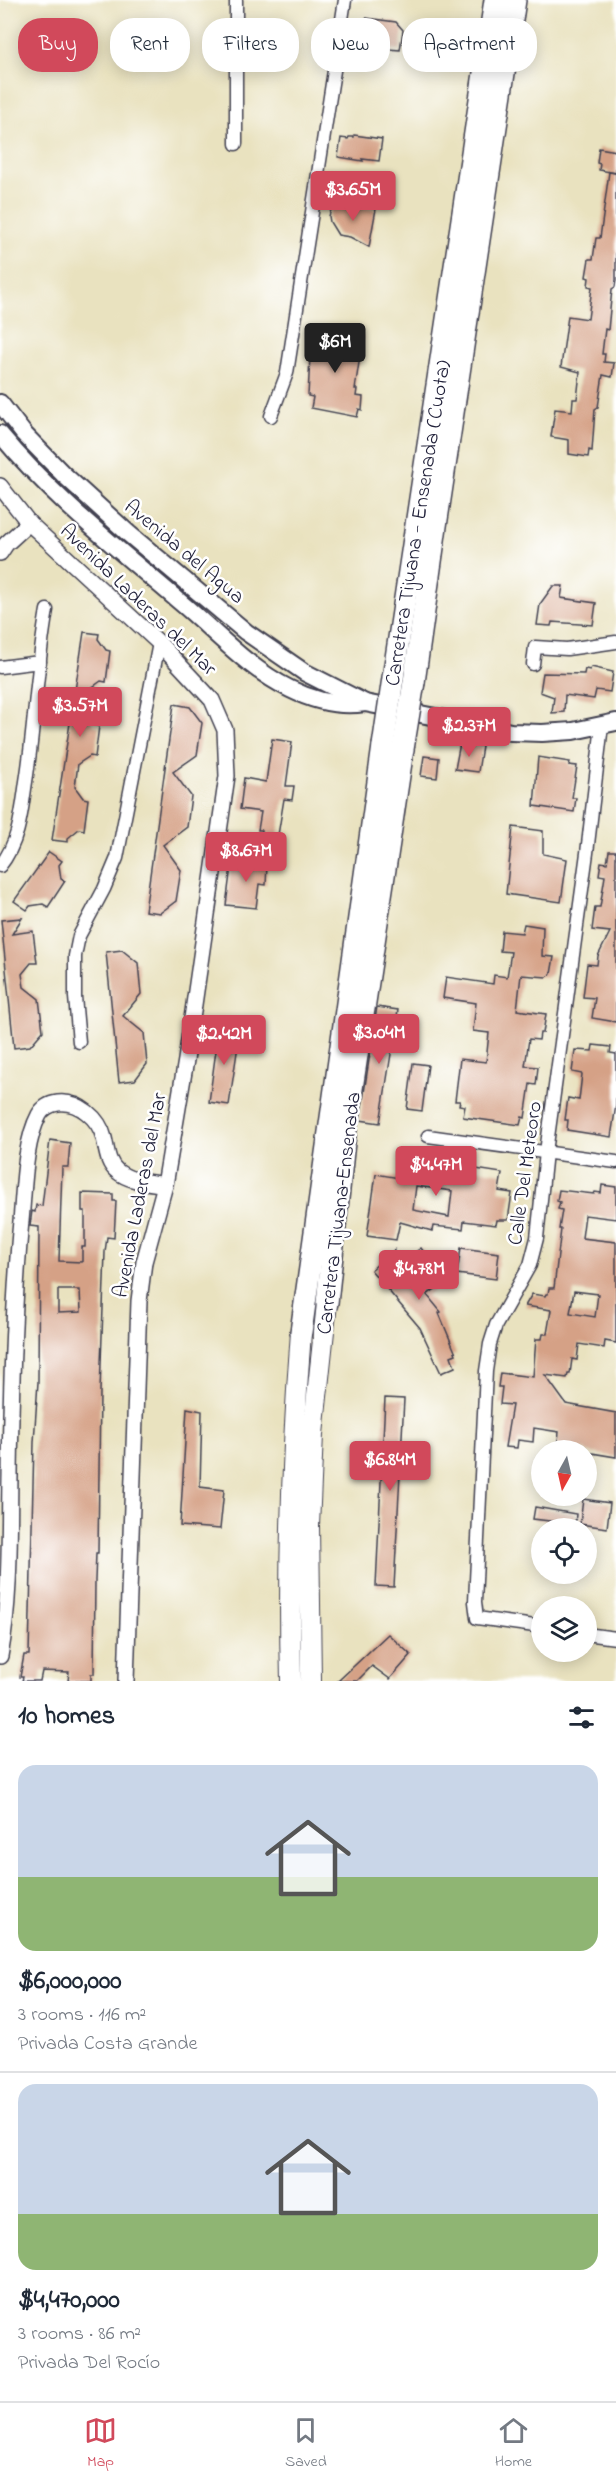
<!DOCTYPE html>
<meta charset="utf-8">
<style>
body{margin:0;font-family:"Indie Flower",sans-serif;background:#f2f2f3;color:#1f2937;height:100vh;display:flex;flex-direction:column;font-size:22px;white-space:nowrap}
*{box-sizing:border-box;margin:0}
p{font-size:20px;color:#747a83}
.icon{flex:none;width:33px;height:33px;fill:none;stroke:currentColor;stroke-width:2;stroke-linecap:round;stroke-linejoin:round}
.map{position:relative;height:1681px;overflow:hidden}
.details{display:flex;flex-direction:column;background:#fff;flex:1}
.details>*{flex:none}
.top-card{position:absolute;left:18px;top:18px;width:580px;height:54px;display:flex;gap:12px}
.needle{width:39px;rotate:188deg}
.controls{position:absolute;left:531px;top:1440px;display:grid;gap:12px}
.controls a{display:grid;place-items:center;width:66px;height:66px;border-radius:50%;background:#fff;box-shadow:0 3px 15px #0003;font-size:30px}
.price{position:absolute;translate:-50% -51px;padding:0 14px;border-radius:6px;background:#d1495b;color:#fff;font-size:20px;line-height:39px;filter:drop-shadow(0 2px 3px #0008)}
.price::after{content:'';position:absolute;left:50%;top:36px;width:18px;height:14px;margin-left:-9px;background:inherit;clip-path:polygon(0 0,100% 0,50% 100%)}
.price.active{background:#222;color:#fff}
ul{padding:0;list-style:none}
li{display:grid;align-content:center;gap:12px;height:318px;padding:0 18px}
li+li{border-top:2px solid #e0e1e3}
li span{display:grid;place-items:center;height:186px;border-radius:18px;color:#555}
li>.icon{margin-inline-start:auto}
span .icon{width:108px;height:108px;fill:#fffc;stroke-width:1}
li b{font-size:26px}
h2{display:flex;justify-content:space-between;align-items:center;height:72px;padding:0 18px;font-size:26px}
.tag{padding:0 21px;border-radius:24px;background:#fff;box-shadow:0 3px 15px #0003;font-size:21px;line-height:54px}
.tag.active{background:#d1495b;color:#fff}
.tab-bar{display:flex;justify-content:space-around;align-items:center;height:84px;border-top:2px solid #e0e1e3;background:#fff;font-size:16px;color:#747a83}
.tab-bar a{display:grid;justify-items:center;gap:3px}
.tab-bar .active{color:#d1495b}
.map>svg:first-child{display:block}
</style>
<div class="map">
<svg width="616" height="1681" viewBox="0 0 616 1681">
<rect width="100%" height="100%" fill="#fff"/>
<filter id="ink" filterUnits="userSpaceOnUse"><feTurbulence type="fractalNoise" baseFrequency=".0167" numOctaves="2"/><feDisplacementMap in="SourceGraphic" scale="12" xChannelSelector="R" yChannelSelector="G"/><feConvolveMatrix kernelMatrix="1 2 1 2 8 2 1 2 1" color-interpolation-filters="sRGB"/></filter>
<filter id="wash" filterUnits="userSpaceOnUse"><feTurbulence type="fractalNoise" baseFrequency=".008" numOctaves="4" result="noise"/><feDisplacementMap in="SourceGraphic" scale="24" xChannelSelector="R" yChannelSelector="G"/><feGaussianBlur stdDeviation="1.35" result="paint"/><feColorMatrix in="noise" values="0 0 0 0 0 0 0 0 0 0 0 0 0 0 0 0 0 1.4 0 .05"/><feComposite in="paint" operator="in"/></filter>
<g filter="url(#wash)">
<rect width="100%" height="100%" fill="#e9e2bf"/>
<g id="blocks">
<g fill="#d5a186" fill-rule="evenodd">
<path d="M366,18L396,22L403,30L400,50L362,47Z"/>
<path d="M354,135L382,139L379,161L362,159L363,161L338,157L341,138L348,139L349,137H354Z"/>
<path d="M599,148L616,151V173L599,170L600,164L597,163Z"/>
<path d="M609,172L616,173V280L615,287L612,289L608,330L605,329L602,354H605L604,362L614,363L612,377L603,375L598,407L595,409L592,451L589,450L588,457L569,454V440L551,437L555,409L572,411L573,399H577L580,372L561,367L568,316L588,319L592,287L588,286L589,278L586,277L589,259H593L596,238H600Z"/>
<path d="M346,200L351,206L376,209L369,247L350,237L338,235L330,222L329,216L332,207L339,201Z"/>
<path d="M333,332L335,335L339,332L342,337L348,332L350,335L363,336L355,389H357L356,396L363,397L362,410L359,409L357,417L311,408L313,397L308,396L311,337L324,340Z"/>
<path d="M553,586H563L561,598L596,603L593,625L552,622L551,626L537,625L540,604Z"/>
<path d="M84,632L99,634L98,639L106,650L110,651L106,682L101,681L90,689L89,694L86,713L94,725L99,726L95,757L90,756L78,764L75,787L83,798L88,799L84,830L79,829L68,838V842L52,840Z"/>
<path d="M591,667L613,672L610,692L596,690L594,699L565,695L564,712L552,713L554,697L540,692L543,673L584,674L585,669L590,670Z"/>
<path d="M174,704L190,707L202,723L197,755L173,772L191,796L187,827L163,845L181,870L176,901L160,913L145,911Z"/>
<path d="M272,739L292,742L286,786H294L292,800L284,799L277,841L261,839L262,830H258L261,812L240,809L244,778L266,782Z"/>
<path d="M460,743L482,746L478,772L455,769Z"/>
<path d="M424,756L439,758L437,778L421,776Z"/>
<path d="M538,757L570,762L569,765L577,766L572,798H576L574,812L534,806Z"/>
<path d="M513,827L543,831V854L567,859L561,902L506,894Z"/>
<path d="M609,851H616V1022L592,1018L595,998L583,997L587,964L597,965L598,956L610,932L592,930L595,907H600L605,876L599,875L601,862L607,863Z"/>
<path d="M49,852L62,861L59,865L61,879L65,881L48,907L43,904L30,906L27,910L14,901Z"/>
<path d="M232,859L267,864L266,885L259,884L256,908L226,905Z"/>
<path d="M22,918L12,934L33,931L37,963H31L22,974L24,987L39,999L43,1031L30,1046L14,1048L1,920Z"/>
<path d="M524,924L543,927L542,956L554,957L551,974L547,977L521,975L517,1010L546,1014L543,1033H540L539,1040L529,1039L527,1053L525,1066L538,1067L536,1085L530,1084L525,1118L522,1117L520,1125L463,1117L465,1106L459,1105L460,1101H455L460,1059L486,1062L489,1033L473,1031L476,1003L443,998L446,977L493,984L494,975L507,977L511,952L500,951L502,931L522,933Z"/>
<path d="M122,950L138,963L141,994L123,1016L144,1033L147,1064L135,1080L119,1082L106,952Z"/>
<path d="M377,1007L398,1010L380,1123L360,1120Z"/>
<path d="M219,1028L240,1032L229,1105L209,1102Z"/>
<path d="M593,1045L611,1047L610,1053L616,1054V1105L611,1137L567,1130L568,1120H565L568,1098L579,1100L582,1074L572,1072L575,1050L592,1051Z"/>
<path d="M413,1063L428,1065L422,1111L407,1109Z"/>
<path d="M50,1140L70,1143L68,1167H62L59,1261L82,1262V1247H85V1211H82V1193L113,1194V1201H116L114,1238L107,1237L105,1252L100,1391L98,1553H96L95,1580L94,1674H91V1681H68L69,1672L42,1671L40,1681H22L23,1677H20L24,1655H29L34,1442L38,1382L39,1227L30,1226L32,1211L35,1212L36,1205L42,1206ZM58,1290H80L81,1312L58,1313Z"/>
<path d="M403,1153L441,1159L444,1164L502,1173L499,1191L512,1193L508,1220H497L496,1225L464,1221L463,1229L433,1226L432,1231L400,1222L396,1240L367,1236L376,1174L399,1178ZM416,1186L452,1191L449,1217L413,1210Z"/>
<path d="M602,1185L616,1187V1219L585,1215L582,1238L616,1242V1343L605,1341L604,1348L579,1344L577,1360L572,1359L570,1374H568L567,1378L545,1375L566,1404L616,1413V1457L586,1452V1450H557L559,1432L534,1428L533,1442L518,1440L517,1448L505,1447L512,1405L500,1404L502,1387H498L500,1373L533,1377L536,1339H542L543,1334H547L551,1310L525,1306L532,1294L545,1296L546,1294H548L549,1288H554L561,1229H559L562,1210L558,1209L560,1202L557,1201L559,1190L594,1194L595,1192L601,1193ZM574,1291L598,1294L595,1317L570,1313Z"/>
<path d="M421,1248L445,1282L427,1295L441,1312L439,1313L456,1354L451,1356L455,1367L441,1373L420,1328L371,1270L394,1250L390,1270Z"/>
<path d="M461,1248L499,1253L496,1279L457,1274Z"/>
<path d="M385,1398L404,1399L394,1587L376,1586Z"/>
<path d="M187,1408L202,1411L200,1487L224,1490L220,1529L180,1526Z"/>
<path d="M583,1499L610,1503L607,1528L580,1524Z"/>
<path d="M535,1507L576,1514L575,1524L533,1519Z"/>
<path d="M388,1634L411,1655L390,1679L372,1666L357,1681H338Z"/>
</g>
</g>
</g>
<g filter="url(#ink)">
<use href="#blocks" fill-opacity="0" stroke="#403f4f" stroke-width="1.5"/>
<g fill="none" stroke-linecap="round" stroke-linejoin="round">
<g stroke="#403f4f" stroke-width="15">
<g id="minor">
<path d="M236,144V0"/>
<path d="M271,416L287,373L345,0"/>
<path d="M533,664L535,647L567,649L616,642"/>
<path d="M0,667L40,662"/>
<path d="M0,866C21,840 22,806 27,775C35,720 37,665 47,610"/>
<path d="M79,1042L75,997V956L79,936L104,889L117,858L159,643"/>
<path d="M428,1136L616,1162"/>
<path d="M542,1627L477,1618L475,1602L486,1371L490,1344L496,1325L530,1265L537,1238L546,1152L587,853L602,725"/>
<path d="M586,1634L616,1638"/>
</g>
</g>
<g stroke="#403f4f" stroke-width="18">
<g id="tertiary">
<path d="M0,486L29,523L159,643L212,700L225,730L227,776L186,1060L165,1185L144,1262L139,1301L126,1681"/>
<path d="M0,553L6,544L29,523"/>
<path d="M0,1656C11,1597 9,1534 10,1475C11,1390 13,1306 21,1221C24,1190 24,1143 39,1115C43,1108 50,1104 58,1103C79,1101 99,1118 104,1138C107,1150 107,1163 117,1171C130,1182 150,1182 165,1185"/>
</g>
</g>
<g stroke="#403f4f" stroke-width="20">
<g id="secondary">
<path d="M0,403L24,434L63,474L129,534L246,632L304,672L365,703L511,732L542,733L573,731L616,722"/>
<path d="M0,434C54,499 116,547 180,602C216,632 247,668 290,689C314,701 339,707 365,703"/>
</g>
</g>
<g stroke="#403f4f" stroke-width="22">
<g id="trunk">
<path d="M291,1681C288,1564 292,1449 301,1332"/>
<path d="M311,1681L309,1526L313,1434L327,1303"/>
</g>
</g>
<g stroke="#403f4f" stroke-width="24">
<g id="motorway">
<path d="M393,678L495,0"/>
<path d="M414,682L436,526L515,0"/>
<path d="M327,1303L344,1142L403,749"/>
<path d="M301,1332L383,746"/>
</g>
</g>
<use href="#minor" stroke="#fff" stroke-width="12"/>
<use href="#tertiary" stroke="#fff" stroke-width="15"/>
<use href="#secondary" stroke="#fff" stroke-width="16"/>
<use href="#trunk" stroke="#fff" stroke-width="20"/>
<use href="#motorway" stroke="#fff" stroke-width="21"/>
<g stroke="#403f4f" stroke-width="24" stroke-linecap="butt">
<g id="motorway-bridge">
<path d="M383,746L393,678"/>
<path d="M403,749L414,682"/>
</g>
</g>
<use href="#motorway-bridge" stroke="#fff" stroke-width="21"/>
</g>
</g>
<g text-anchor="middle" stroke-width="5" stroke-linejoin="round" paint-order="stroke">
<g font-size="21" fill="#22223b" stroke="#fff">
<text transform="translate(417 523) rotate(-81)" y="7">Carretera Tijuana - Ensenada (Cuota)</text>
<text transform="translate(185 551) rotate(40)" y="7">Avenida del Agua</text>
<text transform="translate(139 599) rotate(44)" y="7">Avenida Laderas del Mar</text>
<text transform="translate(524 1173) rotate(-82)" y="7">Calle Del Meteoro</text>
<text transform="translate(139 1195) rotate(-79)" y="7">Avenida Laderas del Mar</text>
<text transform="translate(338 1213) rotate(-83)" y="7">Carretera Tijuana–Ensenada</text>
</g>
</g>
</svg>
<div class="controls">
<a><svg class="needle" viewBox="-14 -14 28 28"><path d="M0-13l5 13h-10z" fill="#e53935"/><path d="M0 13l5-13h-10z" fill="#747a83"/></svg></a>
<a><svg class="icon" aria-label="locate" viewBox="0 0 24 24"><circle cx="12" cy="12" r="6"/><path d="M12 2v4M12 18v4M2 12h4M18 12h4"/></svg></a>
<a><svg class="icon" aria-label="layers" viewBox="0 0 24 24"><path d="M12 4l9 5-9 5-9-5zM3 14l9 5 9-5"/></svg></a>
</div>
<b class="price" style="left:353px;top:222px">$3.65M</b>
<b class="price active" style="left:335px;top:374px">$6M</b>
<b class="price" style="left:80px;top:738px">$3.57M</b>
<b class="price" style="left:469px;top:758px">$2.37M</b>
<b class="price" style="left:246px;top:883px">$8.67M</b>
<b class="price" style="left:379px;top:1065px">$3.04M</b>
<b class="price" style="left:224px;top:1066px">$2.42M</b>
<b class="price" style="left:436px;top:1197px">$4.47M</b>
<b class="price" style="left:419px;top:1301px">$4.78M</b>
<b class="price" style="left:390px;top:1492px">$6.84M</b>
<div class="top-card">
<a class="tag active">Buy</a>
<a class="tag">Rent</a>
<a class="tag">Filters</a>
<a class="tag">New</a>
<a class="tag">Apartment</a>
</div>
</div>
<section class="details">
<h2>10 homes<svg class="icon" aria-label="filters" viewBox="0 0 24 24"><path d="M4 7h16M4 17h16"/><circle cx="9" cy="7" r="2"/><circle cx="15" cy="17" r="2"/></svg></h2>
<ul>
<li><span style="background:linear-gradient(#c9d6e8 60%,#8fb573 0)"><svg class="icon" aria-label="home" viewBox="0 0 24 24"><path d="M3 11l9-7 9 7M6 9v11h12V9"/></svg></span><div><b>$6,000,000</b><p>3 rooms · 116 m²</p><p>Privada Costa Grande</p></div></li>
<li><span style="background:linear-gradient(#c9d6e8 70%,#8fb573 0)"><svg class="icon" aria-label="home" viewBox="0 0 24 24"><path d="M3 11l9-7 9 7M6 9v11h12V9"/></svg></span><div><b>$4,470,000</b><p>3 rooms · 86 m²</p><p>Privada Del Rocío</p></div></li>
</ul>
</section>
<nav class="tab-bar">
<a class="active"><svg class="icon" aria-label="map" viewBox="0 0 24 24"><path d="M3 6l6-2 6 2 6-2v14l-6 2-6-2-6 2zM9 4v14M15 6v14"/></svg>Map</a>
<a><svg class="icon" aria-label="saved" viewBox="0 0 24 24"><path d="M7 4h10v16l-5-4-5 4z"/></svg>Saved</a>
<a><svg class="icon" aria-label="home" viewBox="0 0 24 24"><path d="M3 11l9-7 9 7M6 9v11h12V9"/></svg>Home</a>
</nav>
